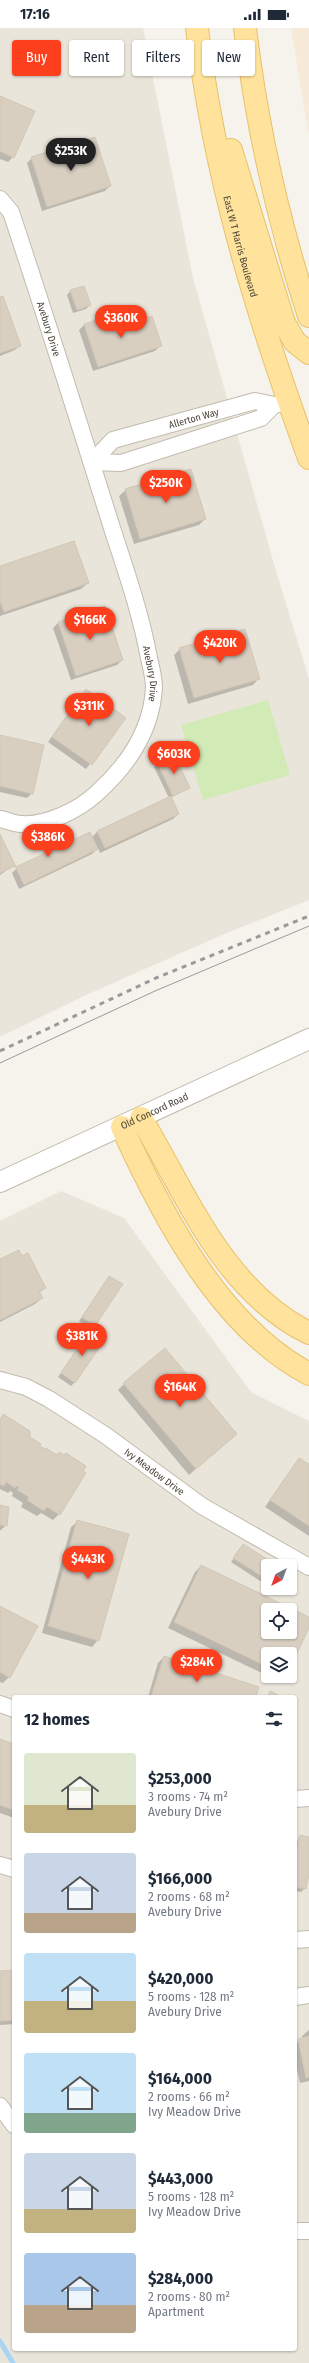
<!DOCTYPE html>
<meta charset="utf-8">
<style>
body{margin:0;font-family:"Fira Sans Condensed",sans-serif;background:#f2f2f3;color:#1f2937;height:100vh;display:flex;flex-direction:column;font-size:15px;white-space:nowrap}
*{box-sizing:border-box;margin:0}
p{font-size:13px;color:#747a83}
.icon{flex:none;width:22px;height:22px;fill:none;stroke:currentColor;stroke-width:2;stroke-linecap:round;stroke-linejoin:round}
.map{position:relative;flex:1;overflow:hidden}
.side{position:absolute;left:12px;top:1667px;width:285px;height:656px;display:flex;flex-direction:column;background:#fff;border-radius:4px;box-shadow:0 1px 3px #0004}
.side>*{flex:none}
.hud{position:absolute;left:12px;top:12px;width:285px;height:36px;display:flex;gap:8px}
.needle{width:26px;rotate:221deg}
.buttons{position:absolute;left:261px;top:1531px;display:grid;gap:8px}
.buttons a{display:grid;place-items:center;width:36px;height:36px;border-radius:4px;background:#fff;box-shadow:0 1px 3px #0004;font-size:20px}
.price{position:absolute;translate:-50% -34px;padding:0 9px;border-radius:14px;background:#fc3f1d;color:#fff;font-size:13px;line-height:26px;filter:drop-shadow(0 1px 2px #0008)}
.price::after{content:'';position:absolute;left:50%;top:24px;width:12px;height:9px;margin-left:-6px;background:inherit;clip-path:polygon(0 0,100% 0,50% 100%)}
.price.selected{background:#222;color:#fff}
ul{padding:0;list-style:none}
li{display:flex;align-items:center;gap:12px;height:100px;padding:0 12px}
li span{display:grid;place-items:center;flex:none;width:112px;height:80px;border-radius:4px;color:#555}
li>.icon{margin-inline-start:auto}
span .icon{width:48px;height:48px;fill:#fffc;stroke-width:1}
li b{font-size:17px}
h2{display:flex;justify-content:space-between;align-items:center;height:48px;padding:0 12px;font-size:17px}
.chip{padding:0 14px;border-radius:4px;background:#fff;box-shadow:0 1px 3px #0004;font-size:14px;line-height:36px}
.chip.selected{background:#fc3f1d;color:#fff}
.status{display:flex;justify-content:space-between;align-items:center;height:28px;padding:0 20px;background:#fff;direction:ltr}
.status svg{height:11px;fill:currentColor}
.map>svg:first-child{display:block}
</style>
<div class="status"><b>17:16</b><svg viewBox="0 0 49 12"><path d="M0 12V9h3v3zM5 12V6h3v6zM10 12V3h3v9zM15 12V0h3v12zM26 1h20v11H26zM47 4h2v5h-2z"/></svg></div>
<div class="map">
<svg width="309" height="2335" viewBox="0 0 309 2335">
<rect width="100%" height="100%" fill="#f6f3ec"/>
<g fill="#eae5da" fill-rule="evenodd">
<path d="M0,0H143L193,250L274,536L309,651V872L222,907L86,967L0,1009Z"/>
<path d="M61,1163L124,1190L251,1364L309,1393V2335H0V1193ZM268,1538H290V1560H268ZM268,1582H290V1604H268ZM268,1626H290V1648H268ZM14,1669H295V2321H14Z"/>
</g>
<path fill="#f7ead8" d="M291,0H309V106L308,103Z"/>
<path fill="#d2eab5" d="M268,672L290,747L203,772L181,697Z"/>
<g fill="#0003" fill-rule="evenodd">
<path d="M0,69L13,129L8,134L0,131Z"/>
<path d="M32,130L110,158L105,163L42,183L27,135Z"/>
<path d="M70,263L90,277L86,281L73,285L67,267Z"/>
<path d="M0,270L20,317L15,322L0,328Z"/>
<path d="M112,288L116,301L160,318L155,323L93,343L79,302L84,297Z"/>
<path d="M126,462L205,491L199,497L134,516L119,468Z"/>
<path d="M0,539L88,555L81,561L0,588Z"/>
<path d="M58,595L122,632L117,637L71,652L53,600Z"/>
<path d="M180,621L259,650L253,657L188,676L174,627Z"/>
<path d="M81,668L124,690L86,741L48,714Z"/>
<path d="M0,708L32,765L27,770L0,764Z"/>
<path d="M174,727L189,760L170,770L178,786L173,791L100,825L98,820L92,826L19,861L12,845L17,840L91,810L97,804L169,770L154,739Z"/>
<path d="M0,808L14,837L0,847Z"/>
<path d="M0,1232L45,1260L39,1265L42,1270L35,1276L0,1294Z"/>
<path d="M109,1249L94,1297L91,1301L79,1293Z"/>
<path d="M86,1308L75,1354L71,1358L58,1349Z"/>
<path d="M124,1356L236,1406L189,1447L118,1362Z"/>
<path d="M3,1388L39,1419L82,1443L59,1486L53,1492L41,1485L37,1488L21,1479L23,1475L12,1468L13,1465L10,1463L8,1465L0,1461V1391Z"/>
<path d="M299,1431L309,1438V1508L265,1479Z"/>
<path d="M0,1478L6,1497L1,1502H0Z"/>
<path d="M78,1493L98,1612L92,1619L42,1605L71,1499Z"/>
<path d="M243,1517L276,1538H268V1558L231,1534Z"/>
<path d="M201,1538L309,1590V1597L290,1637V1626H268V1648L168,1600L195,1544ZM268,1582H290V1604H268Z"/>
<path d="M0,1579L9,1649L3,1655L0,1654Z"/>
<path d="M164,1629L255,1669H148L158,1635Z"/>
<path d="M268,1648H284L279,1653Z"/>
<path d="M0,1712L11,1716L14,1714V1790L0,1785Z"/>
<path d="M300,1808L309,1810V1841L305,1860L301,1864L295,1863V1818Z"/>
<path d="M14,1943V1996L0,1997V1944Z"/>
<path d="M309,2002V2053L300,2055L295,2033V2015L303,2011L302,2008Z"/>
</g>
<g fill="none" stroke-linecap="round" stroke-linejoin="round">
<path stroke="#a9d4f2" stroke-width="5" d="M0,2313L13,2335"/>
</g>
<g fill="#d8cfc1" stroke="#d3c7b4" fill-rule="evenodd">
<path d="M0,68L35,83L14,130L0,123Z"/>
<path d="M95,109L111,158L47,179L31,129Z"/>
<path d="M84,258L91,277L77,282L70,262Z"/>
<path d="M3,268L21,318L0,325V269Z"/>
<path d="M113,287L117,300L152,288L162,318L98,339L84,296Z"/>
<path d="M191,441L206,491L140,511L125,461Z"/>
<path d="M74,513L89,555L4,584L0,573V538Z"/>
<path d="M105,578L123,632L76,648L58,594Z"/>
<path d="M245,601L260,651L194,670L179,620Z"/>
<path d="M86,661L126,690L92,737L52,709Z"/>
<path d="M0,707L44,717L33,766L0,758Z"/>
<path d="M174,726L190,760L173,768L157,734Z"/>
<path d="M171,768L179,786L105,820L97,803Z"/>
<path d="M90,804L98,821L24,857L15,838L0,845V806L16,839Z"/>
<path d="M19,1222L22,1228L28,1225L46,1260L39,1263L43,1270L0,1292V1231Z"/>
<path d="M109,1248L123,1256L95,1298L82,1289Z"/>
<path d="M89,1303L104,1313L75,1355L61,1345Z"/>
<path d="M165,1320L237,1406L196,1441L123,1355Z"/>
<path d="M3,1386L30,1403V1409L41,1416L40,1418L45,1421L46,1420L57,1427L59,1424L64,1427L66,1425L86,1438L83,1443L86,1445L60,1487L47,1479L44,1483L27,1472L29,1469L17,1462L19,1459L16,1458L15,1460L6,1454L4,1458L0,1456V1392Z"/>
<path d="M299,1430L309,1436V1498L270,1472Z"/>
<path d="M0,1477L9,1479L7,1498L0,1497Z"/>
<path d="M77,1492L129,1506L99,1613L48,1598Z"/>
<path d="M243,1516L278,1538H268V1552L233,1530Z"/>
<path d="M201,1537L309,1589V1600L290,1640V1626H268V1639L174,1594ZM268,1582H290V1604H268Z"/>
<path d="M0,1578L38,1598L10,1650L0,1644Z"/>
<path d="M164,1628L259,1659L256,1669H151Z"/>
<path d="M270,1663L282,1669H267Z"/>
<path d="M0,1711L14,1716V1782L0,1777Z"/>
<path d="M300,1807L309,1809V1846L306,1861L295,1859V1828Z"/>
<path d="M14,1942V1992L0,1993V1943Z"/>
<path d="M309,2008V2049L306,2050L298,2011Z"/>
</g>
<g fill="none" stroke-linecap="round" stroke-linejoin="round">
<g stroke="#c2bbae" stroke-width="18">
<g id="minor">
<path id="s1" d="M0,171L11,184C46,289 79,395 112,500C126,543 141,586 149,630C151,639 154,650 154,659C152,702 128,737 97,765C79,782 46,798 21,796C14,796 7,792 0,791"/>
<path id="s2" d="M92,434L113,412L255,373L274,377L289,374"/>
<path d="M92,434L121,435L261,390L274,377"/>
<path id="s3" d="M0,1352L26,1359L49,1371L105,1407L202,1478L309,1539"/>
<path d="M0,1676L14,1681"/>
<path d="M295,1771L309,1770"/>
<path d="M0,1837L14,1841"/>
<path d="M295,1912L309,1911"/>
<path d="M295,1969L309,1967"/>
<path d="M0,2078L14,2097"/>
<path d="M295,2203H309"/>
</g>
</g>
<g stroke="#c2bbae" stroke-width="22">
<g id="tertiary">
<path id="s4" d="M0,1154L309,1011"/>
</g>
</g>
<g stroke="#e6c16a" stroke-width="24">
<g id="primary">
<path id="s5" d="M197,0C214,149 258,290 309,430"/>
<path d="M245,0C257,100 278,193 309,288"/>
<path d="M231,122L284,295L295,314L309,325"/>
<path d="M141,1090C187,1168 224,1263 309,1305"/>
<path d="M122,1099C162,1187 220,1299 309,1346"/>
</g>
</g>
<use href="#minor" stroke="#fff" stroke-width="16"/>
<use href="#tertiary" stroke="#fff" stroke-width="20"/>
<use href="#primary" stroke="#ffe39c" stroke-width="22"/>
<path stroke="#9a9a9a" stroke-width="1" d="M0,1035L155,963L309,898"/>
<path stroke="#9a9a9a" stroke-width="3" stroke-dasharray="5 5" stroke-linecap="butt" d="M0,1023L156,950L309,888"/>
</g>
<g text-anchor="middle" stroke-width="3.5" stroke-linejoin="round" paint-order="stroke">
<g font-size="10" fill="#4b4439" stroke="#fff">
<text dy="4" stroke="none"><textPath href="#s5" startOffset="223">East W T Harris Boulevard</textPath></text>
<text dy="4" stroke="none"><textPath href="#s1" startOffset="140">Avebury Drive</textPath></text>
<text dy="4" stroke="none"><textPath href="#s2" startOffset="114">Allerton Way</textPath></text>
<text dy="4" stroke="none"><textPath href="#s1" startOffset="500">Avebury Drive</textPath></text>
<text dy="4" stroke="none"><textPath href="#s4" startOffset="170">Old Concord Road</textPath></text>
<text dy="4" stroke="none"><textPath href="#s3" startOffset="181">Ivy Meadow Drive</textPath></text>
</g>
</g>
</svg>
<div class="buttons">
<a><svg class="needle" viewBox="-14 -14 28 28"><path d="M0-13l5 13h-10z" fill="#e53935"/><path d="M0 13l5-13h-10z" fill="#747a83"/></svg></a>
<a><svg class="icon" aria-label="locate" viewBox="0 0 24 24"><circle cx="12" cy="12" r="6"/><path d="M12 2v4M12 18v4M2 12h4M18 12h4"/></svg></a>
<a><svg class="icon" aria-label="layers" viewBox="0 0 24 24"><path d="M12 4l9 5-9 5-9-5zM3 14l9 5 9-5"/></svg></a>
</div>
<b class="price selected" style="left:71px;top:144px">$253K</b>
<b class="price" style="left:121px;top:311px">$360K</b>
<b class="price" style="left:166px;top:476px">$250K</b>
<b class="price" style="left:90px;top:613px">$166K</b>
<b class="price" style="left:220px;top:636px">$420K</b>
<b class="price" style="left:89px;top:699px">$311K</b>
<b class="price" style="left:174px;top:747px">$603K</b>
<b class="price" style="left:48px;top:830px">$386K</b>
<b class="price" style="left:82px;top:1329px">$381K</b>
<b class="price" style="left:180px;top:1380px">$164K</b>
<b class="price" style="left:88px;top:1552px">$443K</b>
<b class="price" style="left:197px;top:1655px">$284K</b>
<div class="hud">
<a class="chip selected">Buy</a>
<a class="chip">Rent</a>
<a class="chip">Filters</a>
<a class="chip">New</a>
</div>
<section class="side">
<h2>12 homes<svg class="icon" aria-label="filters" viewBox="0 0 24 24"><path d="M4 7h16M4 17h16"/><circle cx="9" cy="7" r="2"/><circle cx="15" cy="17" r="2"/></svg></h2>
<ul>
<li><span style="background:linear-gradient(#dfe7d0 65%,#c2b280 0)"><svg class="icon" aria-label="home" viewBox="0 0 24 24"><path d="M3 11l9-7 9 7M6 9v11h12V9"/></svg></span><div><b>$253,000</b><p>3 rooms · 74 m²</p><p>Avebury Drive</p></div></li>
<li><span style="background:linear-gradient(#c9d6e8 75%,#b9a48a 0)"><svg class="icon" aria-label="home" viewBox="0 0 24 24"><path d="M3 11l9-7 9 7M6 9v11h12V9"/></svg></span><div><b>$166,000</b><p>2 rooms · 68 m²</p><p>Avebury Drive</p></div></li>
<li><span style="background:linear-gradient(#bfe0f5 60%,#c2b280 0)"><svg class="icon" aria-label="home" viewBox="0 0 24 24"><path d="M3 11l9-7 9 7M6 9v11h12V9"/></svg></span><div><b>$420,000</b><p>5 rooms · 128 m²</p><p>Avebury Drive</p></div></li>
<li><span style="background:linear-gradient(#bfe0f5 75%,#7fa58c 0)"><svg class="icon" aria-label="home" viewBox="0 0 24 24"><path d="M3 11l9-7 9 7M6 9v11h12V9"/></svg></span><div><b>$164,000</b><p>2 rooms · 66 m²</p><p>Ivy Meadow Drive</p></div></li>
<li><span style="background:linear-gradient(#c9d6e8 70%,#c2b280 0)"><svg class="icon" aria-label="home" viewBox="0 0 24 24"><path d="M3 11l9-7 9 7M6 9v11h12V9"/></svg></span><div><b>$443,000</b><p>5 rooms · 128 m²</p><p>Ivy Meadow Drive</p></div></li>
<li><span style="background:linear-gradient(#a9c7e8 65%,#b9a48a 0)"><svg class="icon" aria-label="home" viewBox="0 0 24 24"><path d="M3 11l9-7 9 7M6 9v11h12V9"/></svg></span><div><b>$284,000</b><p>2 rooms · 80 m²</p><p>Apartment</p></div></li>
</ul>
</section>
</div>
